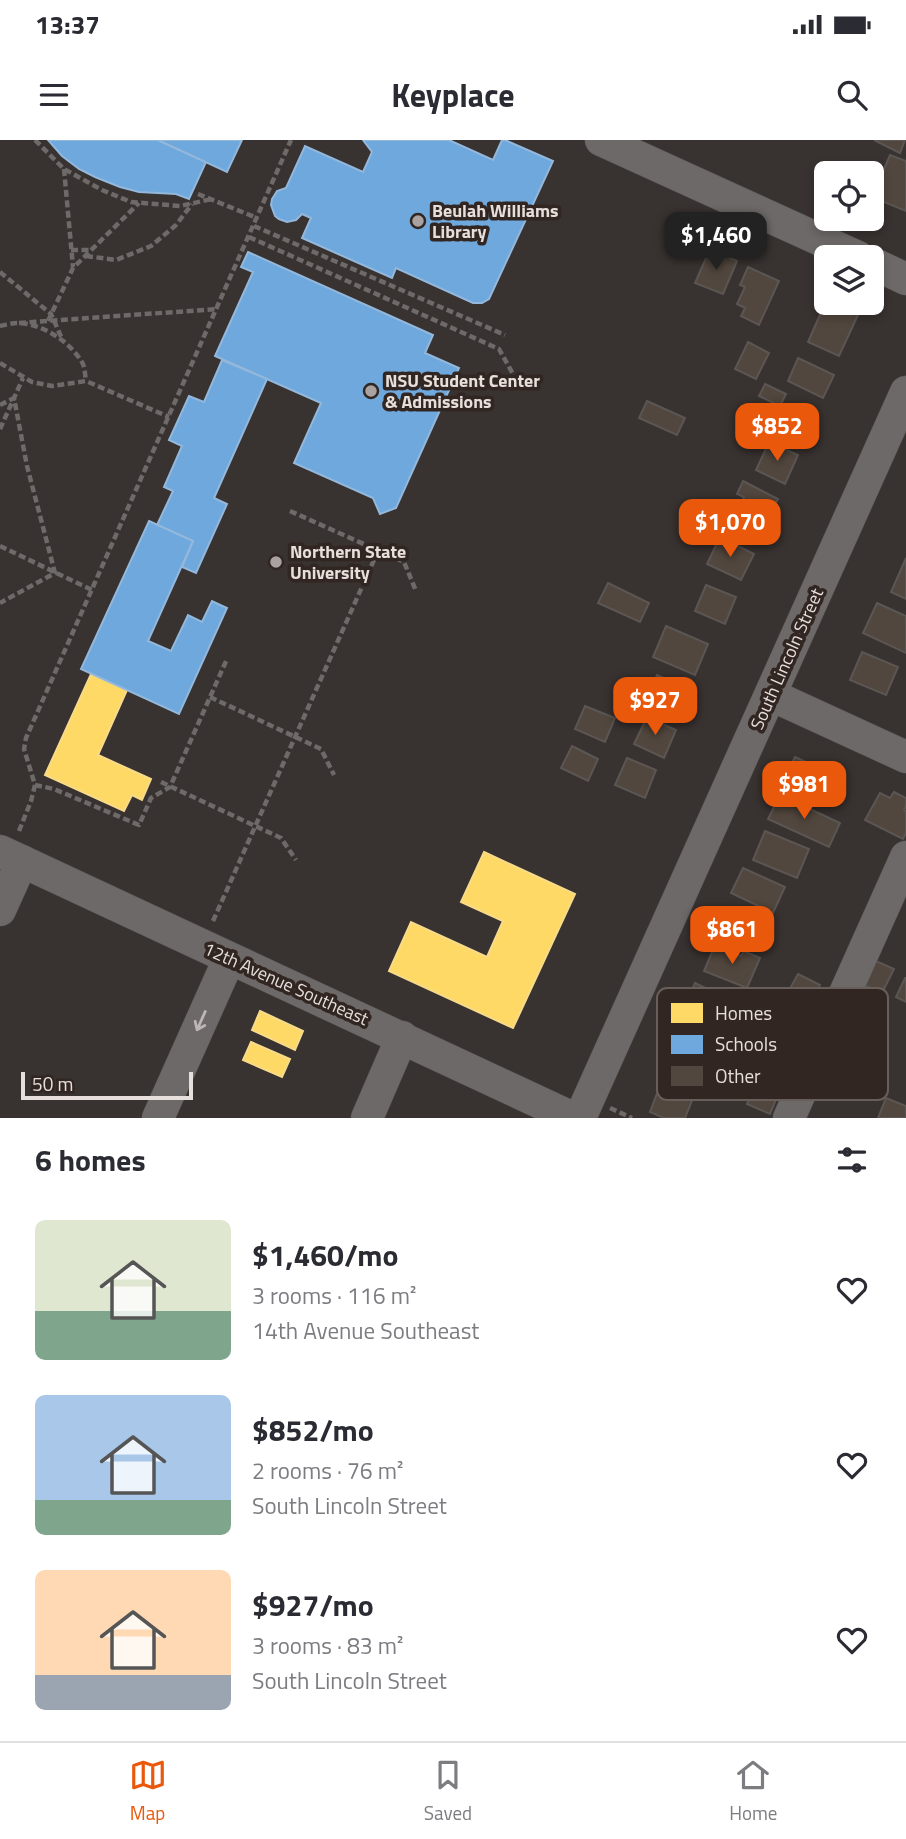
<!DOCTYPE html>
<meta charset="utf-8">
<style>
body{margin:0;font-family:"Titillium Web",sans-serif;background:#f7f7f7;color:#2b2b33;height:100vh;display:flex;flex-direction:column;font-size:26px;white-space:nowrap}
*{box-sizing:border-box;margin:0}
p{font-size:23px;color:#7c7c81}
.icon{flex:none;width:38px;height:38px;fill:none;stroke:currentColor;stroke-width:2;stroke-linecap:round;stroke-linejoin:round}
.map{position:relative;height:978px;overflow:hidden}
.sheet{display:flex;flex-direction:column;background:#fff;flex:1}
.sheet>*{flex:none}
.fabs{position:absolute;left:814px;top:21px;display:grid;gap:14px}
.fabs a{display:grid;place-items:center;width:70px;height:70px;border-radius:10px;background:#fff;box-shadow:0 4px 10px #0003;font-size:35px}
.scale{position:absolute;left:21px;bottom:18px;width:172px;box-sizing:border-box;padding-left:7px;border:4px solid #e7dfdc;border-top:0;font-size:19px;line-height:24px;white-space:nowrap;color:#e7dfdc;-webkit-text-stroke:5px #322622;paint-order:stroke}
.price{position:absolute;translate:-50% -60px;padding:0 16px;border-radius:14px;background:#ea580c;color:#fff;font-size:23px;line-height:46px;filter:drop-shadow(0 2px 4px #0008)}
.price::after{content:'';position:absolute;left:50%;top:42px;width:21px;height:16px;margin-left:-10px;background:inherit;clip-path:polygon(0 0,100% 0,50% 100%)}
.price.selected{background:#222;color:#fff}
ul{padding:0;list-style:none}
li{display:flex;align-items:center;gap:21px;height:175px;padding:0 35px}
li span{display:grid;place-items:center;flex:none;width:196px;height:140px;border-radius:10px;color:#555}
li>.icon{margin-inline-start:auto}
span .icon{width:84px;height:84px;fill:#fffc;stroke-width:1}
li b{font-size:30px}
h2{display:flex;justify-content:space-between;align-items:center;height:84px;padding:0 35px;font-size:30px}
.status{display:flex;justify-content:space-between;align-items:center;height:49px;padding:0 35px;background:#fff;direction:ltr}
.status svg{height:19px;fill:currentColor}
header{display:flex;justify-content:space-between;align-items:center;height:91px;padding:0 35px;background:#fff;font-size:32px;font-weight:700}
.tab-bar{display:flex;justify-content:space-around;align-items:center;height:98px;border-top:2px solid #e1e1e2;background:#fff;font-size:19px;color:#7c7c81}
.tab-bar a{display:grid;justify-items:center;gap:4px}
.tab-bar .selected{color:#ea580c}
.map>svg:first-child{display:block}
</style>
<div class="status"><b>13:37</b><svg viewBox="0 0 49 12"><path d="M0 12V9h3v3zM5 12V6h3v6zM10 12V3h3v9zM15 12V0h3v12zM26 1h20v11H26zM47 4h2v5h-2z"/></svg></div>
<header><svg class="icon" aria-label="menu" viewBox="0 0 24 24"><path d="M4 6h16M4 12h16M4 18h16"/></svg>Keyplace<svg class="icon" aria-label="search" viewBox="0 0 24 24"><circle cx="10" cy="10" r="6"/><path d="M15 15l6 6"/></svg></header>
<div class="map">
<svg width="906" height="978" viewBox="0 0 906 978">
<rect width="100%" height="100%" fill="#383230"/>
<g fill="#ffd966" stroke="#f8db89" stroke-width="2">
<path d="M91,534L127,550L98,615L151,639L142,660L132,655L124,671L45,635Z"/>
<path d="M484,712L575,754L513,888L389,831L411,782L487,817L503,781L461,762Z"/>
<path d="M260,871L303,891L295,910L252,890Z"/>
<path d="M251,902L290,919L282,937L243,920Z"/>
</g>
<g fill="#6fa8dc" stroke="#93b8dc" stroke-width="2">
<path d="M48,0H158L206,22L189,59L176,54L139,52L120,47L95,37L79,29L62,16Z"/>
<path d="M158,0H242L227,32Z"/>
<path d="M363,0H449L493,20L502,0H505L553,21L489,159L482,163H473L396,128L392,138L302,98L311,78L302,74L296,80L287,82L279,79L275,76L271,65L272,59L277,51L286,48L305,6L363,32L372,12Z"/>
<path d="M248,112L433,195L425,213L459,228L396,368L380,374L373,358L294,323L321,263L215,216L253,132L241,127Z"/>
<path d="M222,220L267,239L214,358L227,364L196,433L182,427L193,401L157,385L173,351L164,347L182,306L169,300L189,256L204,262Z"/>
<path d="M149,381L193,401L148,501L171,511L188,475L202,482L212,461L227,468L179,574L81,529Z"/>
</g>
<g fill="#52473e" stroke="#5b5653" stroke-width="2">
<path d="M874,0H905L900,13Z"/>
<path d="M890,15L906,21V71L872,57Z"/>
<path d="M710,109L737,121L723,154L695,143Z"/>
<path d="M748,127L779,141L759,185L741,176L745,168L737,164L745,147L740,145Z"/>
<path d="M826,161V163H830L858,175L839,216L808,202Z"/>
<path d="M748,202L769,213L756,239L735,229Z"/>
<path d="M798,218L834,235L823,258L788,241Z"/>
<path d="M765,244L786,254L781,264L815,281L805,302L764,283L774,263L759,256Z"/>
<path d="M647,261L685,278L677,295L639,278Z"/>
<path d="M769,302L798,315L785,344L756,330Z"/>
<path d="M743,341L778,359L763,388L736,374L744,357L737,354Z"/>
<path d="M720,397L754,414L741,440L707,424Z"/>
<path d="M906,418V459L891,452Z"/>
<path d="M608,443L649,463L640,482L598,463Z"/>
<path d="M706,445L736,457L725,484L695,471Z"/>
<path d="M877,463L906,476V513L863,493Z"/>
<path d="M666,486L708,504L695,535L653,517Z"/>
<path d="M862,512L898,527L886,555L850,540Z"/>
<path d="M657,535L694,551L681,580L645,563Z"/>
<path d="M585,566L615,578L605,602L575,589Z"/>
<path d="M647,577L676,590L664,618L634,604Z"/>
<path d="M572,606L598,619L588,641L561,628Z"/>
<path d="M795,617L845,640L833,666L782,643Z"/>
<path d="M627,618L656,630L645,658L615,645Z"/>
<path d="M894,652L906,658V666L904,670L906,671V693L903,699L865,680L880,653L890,658Z"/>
<path d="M780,655L840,683L829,707L768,679Z"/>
<path d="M765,691L809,709L797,738L753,720Z"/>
<path d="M743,728L785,747L773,773L731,753Z"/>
<path d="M728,769L773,788L764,809L719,789Z"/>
<path d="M715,805L741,816L744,811L760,818L747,848L704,831Z"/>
<path d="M869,818L894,829L882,853L857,842Z"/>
<path d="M798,834L820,845L811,863L788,852Z"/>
<path d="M905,838H906V862L896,857Z"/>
<path d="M695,843L726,858L713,887L681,873Z"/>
<path d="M664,935L697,948L685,978H664L650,972Z"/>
<path d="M756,943L779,952L770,974L747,964Z"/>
<path d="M886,958L906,966V978H878Z"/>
</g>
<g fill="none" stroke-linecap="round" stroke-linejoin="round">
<g stroke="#534f4c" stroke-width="33">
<g id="minor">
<path d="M601,0L858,117"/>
<path d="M872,123L906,139"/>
<path d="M771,555L906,617"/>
<path d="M0,711L573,978"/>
<path d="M0,770L22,721"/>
<path d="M158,978L229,819"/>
<path d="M367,978L402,897"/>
<path d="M580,978L906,252"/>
<path d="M789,978L906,717"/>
</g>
</g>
<g stroke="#6e6a69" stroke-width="4.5" stroke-dasharray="7 3.5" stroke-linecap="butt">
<path d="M35,0L64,29L102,50L131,62L180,66L212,59"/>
<path d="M64,29L73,127"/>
<path d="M198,54L257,78"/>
<path d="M254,86L505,195"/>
<path d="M249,97L499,209L513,234"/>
<path d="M71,110H91"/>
<path d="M86,116L116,120L151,106L176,85L192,64"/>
<path d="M0,132L51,174L63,201"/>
<path d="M48,181L73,128L139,63"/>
<path d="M19,183L217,169"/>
<path d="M0,186C6,185 12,183 17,183C42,183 71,202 83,224C85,229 85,235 86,241"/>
<path d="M0,223L32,242L52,246L86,241L169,277"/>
<path d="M0,265L14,258L27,326L55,433L0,463"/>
<path d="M0,289L23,238"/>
<path d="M290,371L404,422L416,451"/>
<path d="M0,406L92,450"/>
<path d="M210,557L321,609L334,635"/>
<path d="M161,642L281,698L296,720"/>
<path d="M35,645L54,649L139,685L151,658L170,647L227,519"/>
<path d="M19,691L31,661L35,645L24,609L26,598L291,0"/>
<path d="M213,781L378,411"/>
<path d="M610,968L632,978"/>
</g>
<use href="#minor" stroke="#6e6969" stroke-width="32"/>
</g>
<defs><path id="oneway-shaft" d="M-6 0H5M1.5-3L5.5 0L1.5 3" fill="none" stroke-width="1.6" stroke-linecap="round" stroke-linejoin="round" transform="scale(1.75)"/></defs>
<use stroke="#bdb6b4" href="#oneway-shaft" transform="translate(201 881) rotate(114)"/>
<g fill="#aaa2a0" stroke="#322622" stroke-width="2.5">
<circle cx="418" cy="81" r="7"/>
<circle cx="371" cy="251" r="7"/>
<circle cx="276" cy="422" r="7"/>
</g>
<g text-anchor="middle" stroke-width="7" stroke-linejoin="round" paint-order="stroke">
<g font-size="18" font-weight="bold" fill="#e7dfdc" stroke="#322622" text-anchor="start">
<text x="432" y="77">Beulah Williams<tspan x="432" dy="21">Library</tspan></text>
<text x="385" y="247">NSU Student Center<tspan x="385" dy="21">&amp; Admissions</tspan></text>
<text x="290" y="418">Northern State<tspan x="290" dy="21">University</tspan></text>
</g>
<g font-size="18" fill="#e7dfdc" stroke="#322622">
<text transform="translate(787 519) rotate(-66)" y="6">South Lincoln Street</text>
<text transform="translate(286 844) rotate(24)" y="6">12th Avenue Southeast</text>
</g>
</g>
<rect x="657" y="848" width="231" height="112" rx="10" fill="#322622" stroke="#685e5a" stroke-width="2"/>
<rect x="671" y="863" width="32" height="20" fill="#ffd966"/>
<rect x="671" y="895" width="32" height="19" fill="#6fa8dc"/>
<rect x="671" y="926" width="32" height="20" fill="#52473e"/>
<g font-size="19" fill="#e7dfdc">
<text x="715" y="880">Homes</text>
<text x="715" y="911">Schools</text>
<text x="715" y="943">Other</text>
</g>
</svg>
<div class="fabs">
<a><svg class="icon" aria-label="locate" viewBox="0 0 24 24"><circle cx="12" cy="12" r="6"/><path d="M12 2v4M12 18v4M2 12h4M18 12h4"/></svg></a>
<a><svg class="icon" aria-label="layers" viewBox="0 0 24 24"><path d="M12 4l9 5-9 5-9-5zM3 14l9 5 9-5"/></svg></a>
</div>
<div class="scale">50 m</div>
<b class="price selected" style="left:716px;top:132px">$1,460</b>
<b class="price" style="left:777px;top:323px">$852</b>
<b class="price" style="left:730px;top:419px">$1,070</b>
<b class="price" style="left:655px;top:597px">$927</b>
<b class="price" style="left:804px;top:681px">$981</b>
<b class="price" style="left:732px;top:826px">$861</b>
</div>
<section class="sheet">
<h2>6 homes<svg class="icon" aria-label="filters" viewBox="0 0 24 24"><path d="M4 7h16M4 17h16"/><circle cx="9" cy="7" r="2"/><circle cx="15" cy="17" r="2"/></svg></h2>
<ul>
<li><span style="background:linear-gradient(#dfe7d0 65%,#7fa58c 0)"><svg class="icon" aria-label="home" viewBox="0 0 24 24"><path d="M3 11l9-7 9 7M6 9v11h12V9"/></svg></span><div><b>$1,460/mo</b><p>3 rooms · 116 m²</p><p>14th Avenue Southeast</p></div><svg class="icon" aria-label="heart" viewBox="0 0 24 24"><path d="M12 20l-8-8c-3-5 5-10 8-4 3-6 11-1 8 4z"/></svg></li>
<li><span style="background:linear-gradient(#a9c7e8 75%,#7fa58c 0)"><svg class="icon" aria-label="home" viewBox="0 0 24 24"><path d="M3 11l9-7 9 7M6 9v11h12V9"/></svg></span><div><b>$852/mo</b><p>2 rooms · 76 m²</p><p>South Lincoln Street</p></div><svg class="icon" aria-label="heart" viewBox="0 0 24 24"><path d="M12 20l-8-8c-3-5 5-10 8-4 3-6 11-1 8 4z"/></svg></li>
<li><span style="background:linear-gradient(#ffd9b3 75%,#9aa5b1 0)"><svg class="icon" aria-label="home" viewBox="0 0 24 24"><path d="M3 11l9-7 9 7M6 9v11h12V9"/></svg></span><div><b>$927/mo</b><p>3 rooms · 83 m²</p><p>South Lincoln Street</p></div><svg class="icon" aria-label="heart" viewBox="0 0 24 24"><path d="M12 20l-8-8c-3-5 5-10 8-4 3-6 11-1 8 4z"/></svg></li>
</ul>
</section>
<nav class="tab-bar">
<a class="selected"><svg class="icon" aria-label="map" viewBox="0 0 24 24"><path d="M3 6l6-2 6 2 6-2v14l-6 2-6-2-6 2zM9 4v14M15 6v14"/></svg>Map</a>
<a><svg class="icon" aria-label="saved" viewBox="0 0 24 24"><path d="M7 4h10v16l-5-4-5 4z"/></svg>Saved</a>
<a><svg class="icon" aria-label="home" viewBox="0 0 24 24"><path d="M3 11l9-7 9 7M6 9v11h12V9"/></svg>Home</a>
</nav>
